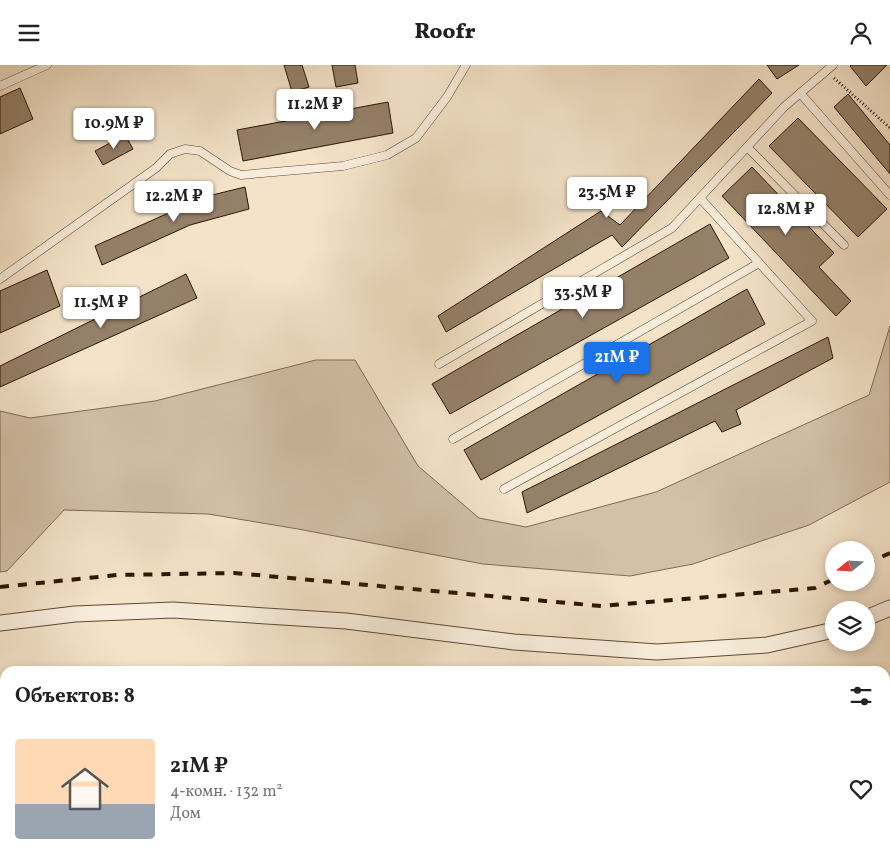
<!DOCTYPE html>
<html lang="ru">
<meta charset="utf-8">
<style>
body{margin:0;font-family:Vollkorn,serif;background:#f6f6f6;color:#222;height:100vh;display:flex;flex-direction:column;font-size:19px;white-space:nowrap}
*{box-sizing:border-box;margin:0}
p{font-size:16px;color:#767676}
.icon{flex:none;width:28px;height:28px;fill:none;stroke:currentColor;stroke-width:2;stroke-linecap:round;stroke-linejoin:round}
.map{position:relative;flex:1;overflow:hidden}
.panel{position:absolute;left:0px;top:601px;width:890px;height:196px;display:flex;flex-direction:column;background:#fff;border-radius:15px 15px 0 0;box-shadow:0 2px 8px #0003}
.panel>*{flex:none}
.needle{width:32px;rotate:252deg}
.buttons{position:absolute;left:825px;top:476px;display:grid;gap:10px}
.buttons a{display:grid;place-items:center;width:50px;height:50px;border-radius:50%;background:#fff;box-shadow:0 2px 8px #0003;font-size:25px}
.price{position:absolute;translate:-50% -42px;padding:0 11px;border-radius:5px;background:#fff;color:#222;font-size:16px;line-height:32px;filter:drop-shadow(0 1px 2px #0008)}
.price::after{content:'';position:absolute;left:50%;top:30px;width:15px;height:11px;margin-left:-8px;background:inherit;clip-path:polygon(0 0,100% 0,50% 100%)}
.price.on{background:#1a73e8;color:#fff}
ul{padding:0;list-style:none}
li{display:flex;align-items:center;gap:15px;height:125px;padding:0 15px}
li+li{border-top:1px solid #e0e0e0}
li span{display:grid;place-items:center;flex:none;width:140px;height:100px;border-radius:5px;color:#555}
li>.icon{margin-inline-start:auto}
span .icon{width:60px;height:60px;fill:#fffc;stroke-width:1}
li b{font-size:21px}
h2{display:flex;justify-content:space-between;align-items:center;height:60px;padding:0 15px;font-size:21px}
header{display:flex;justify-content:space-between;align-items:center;height:65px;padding:0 15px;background:#fff;font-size:22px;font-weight:800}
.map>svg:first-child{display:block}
</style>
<header><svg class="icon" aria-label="menu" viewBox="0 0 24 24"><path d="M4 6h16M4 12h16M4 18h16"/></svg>Roofr<svg class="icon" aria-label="person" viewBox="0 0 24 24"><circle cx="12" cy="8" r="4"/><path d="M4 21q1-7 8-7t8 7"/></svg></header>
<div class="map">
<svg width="890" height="797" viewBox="0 0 890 797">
<rect width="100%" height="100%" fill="#f4e3c9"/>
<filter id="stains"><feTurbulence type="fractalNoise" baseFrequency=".004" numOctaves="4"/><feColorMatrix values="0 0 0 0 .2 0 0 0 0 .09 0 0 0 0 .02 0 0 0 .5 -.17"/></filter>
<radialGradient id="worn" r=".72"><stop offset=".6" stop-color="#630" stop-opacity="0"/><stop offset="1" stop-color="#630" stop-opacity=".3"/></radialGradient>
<g fill="#d2c0a7" stroke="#806a54">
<path d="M890,261V417L809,460L693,499L630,511L483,499L298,464L208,449L64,445L7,506L0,507V346L30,353L155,336L316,295H355L418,401L479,453L526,462L656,427L869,330Z"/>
<path d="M885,669H890V797H0V719L5,718V792H885Z"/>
</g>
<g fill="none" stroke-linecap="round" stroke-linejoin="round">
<g stroke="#b19d85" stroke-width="32">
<path d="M0,633H5"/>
<path d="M885,728H890"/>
</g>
</g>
<g fill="#958069" stroke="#2e1501">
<path d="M284,0H302L309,22L292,27Z"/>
<path d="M332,0H355L358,18L336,22Z"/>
<path d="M767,0H799L777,14Z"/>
<path d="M851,0H887L866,21L850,1Z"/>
<path d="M759,14L772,28L622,182L612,170L446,267L438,251L601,146L620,160Z"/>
<path d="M20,23L33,54L0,69V32Z"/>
<path d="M848,29L890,80V109L834,42Z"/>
<path d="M388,37L393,68L243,96L237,65Z"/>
<path d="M798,53L887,144L858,172L769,81Z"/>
<path d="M125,70L133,84L103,100L95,86Z"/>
<path d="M752,102L834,188L819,202L851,236L836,251L722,131Z"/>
<path d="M245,122L249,144L190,160L102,200L95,181L204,132Z"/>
<path d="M710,159L729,193L450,349L432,319Z"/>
<path d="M47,205L60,241L0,268V226Z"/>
<path d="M186,209L197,233L0,322V301Z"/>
<path d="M747,224L765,259L481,415L464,385Z"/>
<path d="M828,272L833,293L736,345L741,359L722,367L715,356L527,448L522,427Z"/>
</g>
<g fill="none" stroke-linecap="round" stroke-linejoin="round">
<g stroke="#604833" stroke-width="9">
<g id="lane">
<path d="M0,21L47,0"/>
<path d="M800,28L890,130"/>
<path d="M747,82L844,180"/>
<path d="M0,214L156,103L170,89L185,84L200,86L230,106L241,110L343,101L387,90L416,73L447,32L466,0"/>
<path d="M439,299L672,163L784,42L833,0"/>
<path d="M453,374L759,198"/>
<path d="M504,424L812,256L700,133"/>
</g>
</g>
<g stroke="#604833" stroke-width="17">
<g id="street">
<path d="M866,553L890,543"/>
<path d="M0,558L75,549L173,545L346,556L514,577L657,587L767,580L834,565"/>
</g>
</g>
<path stroke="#2e1501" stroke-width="3" stroke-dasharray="1 2.5" stroke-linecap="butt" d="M834,13L890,63"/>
<use href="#lane" stroke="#f8eddc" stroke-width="8"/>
<use href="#street" stroke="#f8eddc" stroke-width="15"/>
<g stroke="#2e1501" stroke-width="4" stroke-dasharray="9 9" stroke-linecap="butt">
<path d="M866,499L890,488"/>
<path d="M0,522L117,510L234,508L601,541L815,523L834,514"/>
<path d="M0,691H5"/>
<path d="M603,792L620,797"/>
</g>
</g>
<rect width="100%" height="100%" filter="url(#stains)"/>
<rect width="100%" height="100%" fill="url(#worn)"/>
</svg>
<div class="buttons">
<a><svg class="needle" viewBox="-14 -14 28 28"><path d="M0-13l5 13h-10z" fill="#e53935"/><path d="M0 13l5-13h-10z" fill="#767676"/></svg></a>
<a><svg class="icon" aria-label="layers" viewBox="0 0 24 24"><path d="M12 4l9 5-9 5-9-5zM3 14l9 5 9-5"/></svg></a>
</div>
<b class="price" style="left:315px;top:66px">11.2M ₽</b>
<b class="price" style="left:114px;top:85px">10.9M ₽</b>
<b class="price" style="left:607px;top:154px">23.5M ₽</b>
<b class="price" style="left:174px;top:158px">12.2M ₽</b>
<b class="price" style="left:786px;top:171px">12.8M ₽</b>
<b class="price" style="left:583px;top:254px">33.5M ₽</b>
<b class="price" style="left:101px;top:264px">11.5M ₽</b>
<b class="price on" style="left:617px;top:319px">21M ₽</b>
<section class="panel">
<h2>Объектов: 8<svg class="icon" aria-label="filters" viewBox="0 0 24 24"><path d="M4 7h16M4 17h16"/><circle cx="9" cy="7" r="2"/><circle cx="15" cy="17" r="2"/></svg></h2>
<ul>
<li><span style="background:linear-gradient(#ffd9b3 65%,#9aa5b1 0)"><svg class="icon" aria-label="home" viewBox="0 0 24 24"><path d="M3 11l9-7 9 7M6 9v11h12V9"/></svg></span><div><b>21M ₽</b><p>4-комн. · 132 m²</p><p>Дом</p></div><svg class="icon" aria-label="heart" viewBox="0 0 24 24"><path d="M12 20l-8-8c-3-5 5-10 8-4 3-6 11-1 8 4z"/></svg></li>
</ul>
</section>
</div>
